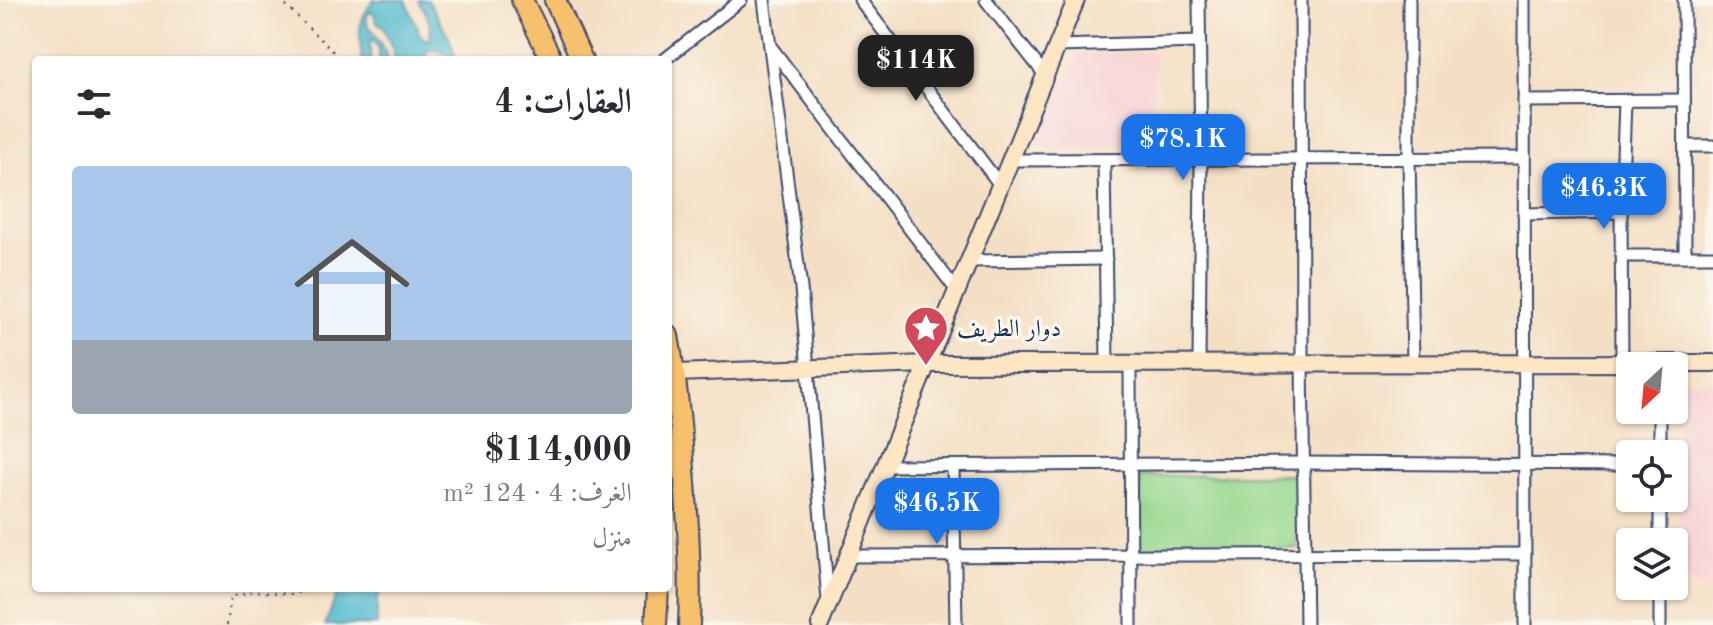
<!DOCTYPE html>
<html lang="ar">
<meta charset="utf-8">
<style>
body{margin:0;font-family:"Old Standard TT",Amiri,serif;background:#f2f2f3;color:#2b2b33;direction:rtl;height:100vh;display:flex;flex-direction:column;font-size:30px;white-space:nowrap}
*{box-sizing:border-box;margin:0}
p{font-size:26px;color:#7c7c81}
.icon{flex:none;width:44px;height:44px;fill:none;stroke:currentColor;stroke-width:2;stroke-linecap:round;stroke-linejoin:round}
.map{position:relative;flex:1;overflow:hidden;direction:ltr}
.side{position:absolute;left:32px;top:56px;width:640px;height:536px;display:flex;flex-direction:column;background:#fff;border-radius:8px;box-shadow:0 2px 6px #0004;direction:rtl}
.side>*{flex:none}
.needle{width:52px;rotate:206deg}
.tools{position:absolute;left:1616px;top:352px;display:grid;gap:16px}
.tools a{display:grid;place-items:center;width:72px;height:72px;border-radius:8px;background:#fff;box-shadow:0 2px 6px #0004;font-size:40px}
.price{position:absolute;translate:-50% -68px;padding:0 18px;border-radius:16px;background:#1a73e8;color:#fff;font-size:26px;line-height:52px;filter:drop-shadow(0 2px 4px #0008)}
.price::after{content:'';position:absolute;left:50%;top:48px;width:24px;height:18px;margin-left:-12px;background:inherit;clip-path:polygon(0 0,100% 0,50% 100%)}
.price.active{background:#222;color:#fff}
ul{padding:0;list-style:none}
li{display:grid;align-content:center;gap:16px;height:424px;padding:0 40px}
li span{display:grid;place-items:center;height:248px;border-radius:8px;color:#555}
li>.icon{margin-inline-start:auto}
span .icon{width:144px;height:144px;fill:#fffc;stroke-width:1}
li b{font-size:34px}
h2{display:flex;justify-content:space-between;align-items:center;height:96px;padding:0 40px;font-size:34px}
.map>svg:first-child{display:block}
</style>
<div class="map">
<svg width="1713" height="625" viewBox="0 0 1713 625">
<rect width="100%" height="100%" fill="#fbf7ec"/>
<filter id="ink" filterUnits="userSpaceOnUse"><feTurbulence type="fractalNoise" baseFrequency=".0125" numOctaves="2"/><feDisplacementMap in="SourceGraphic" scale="16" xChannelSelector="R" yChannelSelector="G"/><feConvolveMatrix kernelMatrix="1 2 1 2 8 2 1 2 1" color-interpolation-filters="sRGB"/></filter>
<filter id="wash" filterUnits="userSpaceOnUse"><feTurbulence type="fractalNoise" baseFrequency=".006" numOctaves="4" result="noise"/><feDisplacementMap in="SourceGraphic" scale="32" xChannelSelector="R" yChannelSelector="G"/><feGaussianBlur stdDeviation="1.8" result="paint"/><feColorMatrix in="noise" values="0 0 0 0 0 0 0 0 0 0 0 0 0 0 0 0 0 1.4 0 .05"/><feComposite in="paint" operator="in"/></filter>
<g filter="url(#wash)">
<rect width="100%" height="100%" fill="#f4dfc4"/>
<g fill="#f7cfd1">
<path d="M1078,53H1155L1152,144L1048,151L1038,143Z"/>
<path d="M1678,380H1713V595L1679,577Z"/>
</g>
<path fill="#98d88f" stroke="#5a8476" stroke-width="2" d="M1296,475L1297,548L1140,549V476Z"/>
<g fill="#4fb9cd" stroke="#357496" stroke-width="2">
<path d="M374,0H406L420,35L427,40H430C433,25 426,12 418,0H428L448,35L457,60C445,60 444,46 427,51L426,55L429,60H395C394,48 387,40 384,27L377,22L374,14L371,11L367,16V24L375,33L389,60H379V49L372,39L370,40L371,60H362C359,35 356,21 374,0Z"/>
<path d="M339,588H382L377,599V625H325Z"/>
</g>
</g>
<g filter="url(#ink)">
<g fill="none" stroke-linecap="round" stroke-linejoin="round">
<g stroke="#3c496d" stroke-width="15">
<g id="street">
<path d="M764,0L801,288L828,600"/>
<path d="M860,0L1000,185"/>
<path d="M986,0L1045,75"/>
<path d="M1199,0L1201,160L1199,363"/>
<path d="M1301,0L1302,363L1306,625"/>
<path d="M1409,0V159L1413,363"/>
<path d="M1524,0L1525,625"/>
<path d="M1684,0L1685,256"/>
<path d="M1057,46L1199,42"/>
<path d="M771,47L957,291"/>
<path d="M664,60L741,0"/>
<path d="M1524,101L1684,100"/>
<path d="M1685,146H1713"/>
<path d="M1010,160L1524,158"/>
<path d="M1104,160L1107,363"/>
<path d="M1524,214L1621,212"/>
<path d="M1622,256H1713"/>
<path d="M969,261L1106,259"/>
<path d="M1622,363L1621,212L1625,101"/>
<path d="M1130,364L1131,625"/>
<path d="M1660,410V454"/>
<path d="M885,466L1303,463L1630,465"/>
<path d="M953,466L956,625"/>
<path d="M1660,498V542"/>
<path d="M847,556L1525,554"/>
<path d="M1660,586V625"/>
</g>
</g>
<g stroke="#3c496d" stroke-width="20">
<g id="secondary">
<path d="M675,373L927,364L1713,363"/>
<path d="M820,625L1076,0"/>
</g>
</g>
<g stroke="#3c496d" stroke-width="24">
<g id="highway">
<path d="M522,0L552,60"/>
<path d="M555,0L582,60"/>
<path d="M668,336C678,389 682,442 686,496C689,538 691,582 689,625"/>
<path d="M656,625L658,588"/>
</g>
</g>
<g stroke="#3c496d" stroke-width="2" stroke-dasharray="2 6" stroke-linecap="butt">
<path d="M280,0L342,60"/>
<path d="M227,625L231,597L254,591L290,594L328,588"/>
</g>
<use href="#street" stroke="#fff" stroke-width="11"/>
<use href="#secondary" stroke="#fce6c4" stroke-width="16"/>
<use href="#highway" stroke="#f7c06c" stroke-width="20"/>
</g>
</g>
<defs>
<g id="sight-pin" transform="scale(2.3)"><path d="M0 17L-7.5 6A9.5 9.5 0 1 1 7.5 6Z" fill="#d1495b" stroke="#fbf7ec"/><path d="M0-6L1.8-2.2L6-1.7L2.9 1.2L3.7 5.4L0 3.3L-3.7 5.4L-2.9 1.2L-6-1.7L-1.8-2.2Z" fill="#fff"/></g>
</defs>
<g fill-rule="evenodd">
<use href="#sight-pin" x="926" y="328"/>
</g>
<g text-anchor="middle" stroke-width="7" stroke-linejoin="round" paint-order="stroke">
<g font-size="24" fill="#1b2f5e" stroke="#fbf7ec" text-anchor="start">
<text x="957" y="336">دوار الطريف</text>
</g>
</g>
</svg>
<div class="tools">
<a><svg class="needle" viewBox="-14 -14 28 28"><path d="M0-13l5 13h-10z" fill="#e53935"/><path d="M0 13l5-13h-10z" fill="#7c7c81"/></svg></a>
<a><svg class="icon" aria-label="locate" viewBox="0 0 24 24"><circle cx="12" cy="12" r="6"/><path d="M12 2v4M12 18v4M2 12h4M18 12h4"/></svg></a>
<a><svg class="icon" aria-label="layers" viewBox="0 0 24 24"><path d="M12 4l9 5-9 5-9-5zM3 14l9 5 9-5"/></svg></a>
</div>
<b class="price active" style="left:916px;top:103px">$114K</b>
<b class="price" style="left:1183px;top:182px">$78.1K</b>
<b class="price" style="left:1604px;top:231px">$46.3K</b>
<b class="price" style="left:937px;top:546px">$46.5K</b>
<section class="side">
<h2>العقارات: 4<svg class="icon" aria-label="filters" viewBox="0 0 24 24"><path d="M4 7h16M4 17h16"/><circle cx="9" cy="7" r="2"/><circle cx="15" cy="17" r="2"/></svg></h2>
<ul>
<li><span style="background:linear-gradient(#a9c7e8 70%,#9aa5b1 0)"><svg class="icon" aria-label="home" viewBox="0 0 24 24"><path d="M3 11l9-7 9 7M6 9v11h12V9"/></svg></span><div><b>$114,000</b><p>الغرف: 4 · 124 m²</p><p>منزل</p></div></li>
</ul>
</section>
</div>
